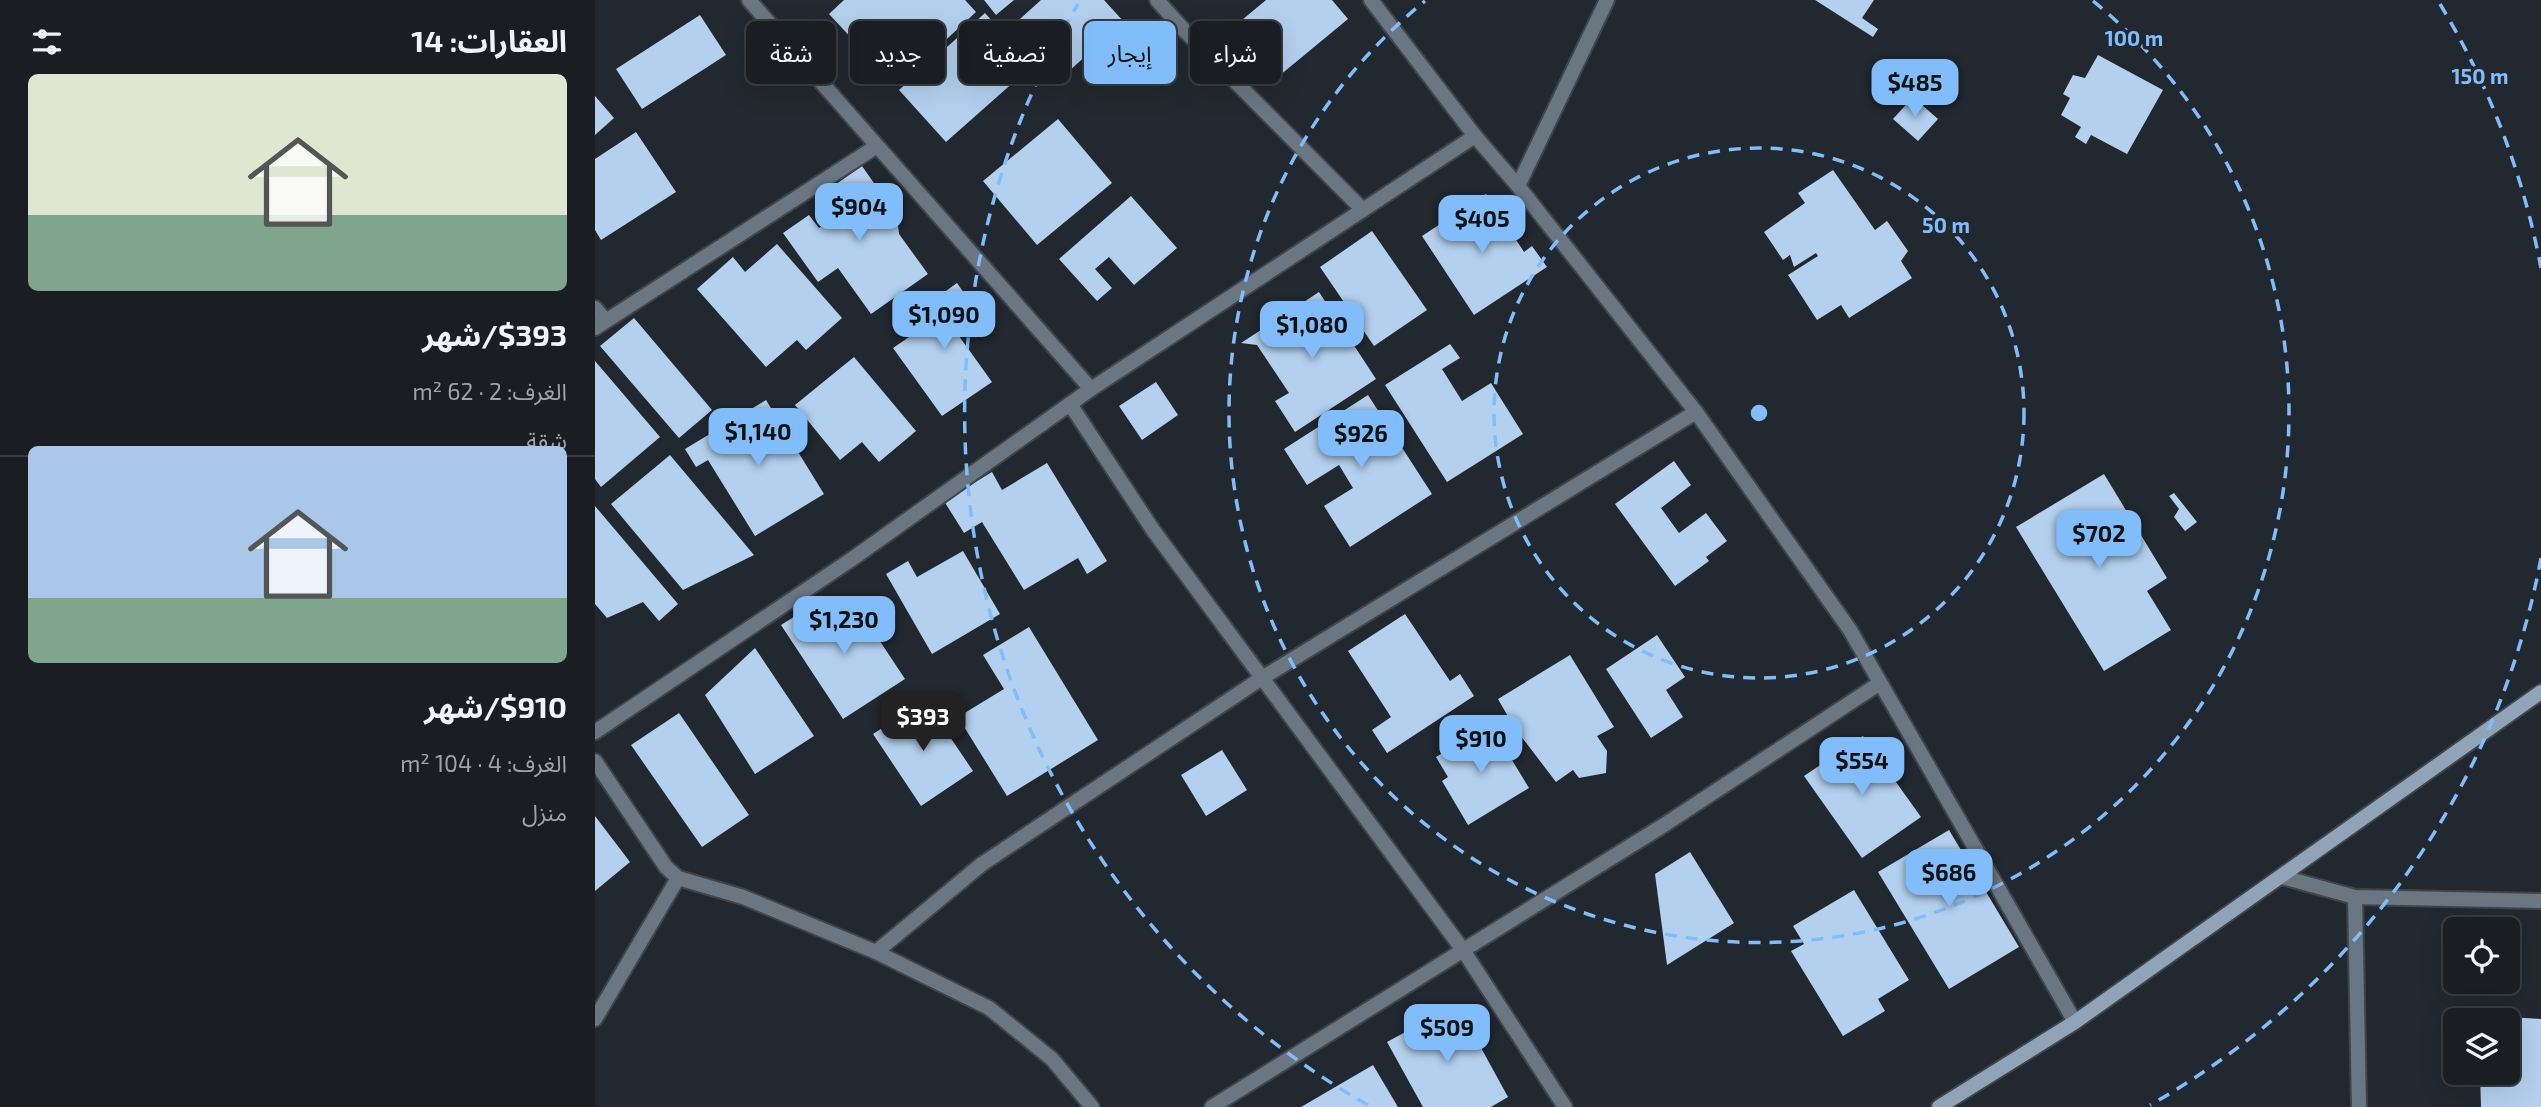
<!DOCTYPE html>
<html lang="ar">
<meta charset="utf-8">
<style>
body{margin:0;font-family:"Exo 2","Noto Sans Arabic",sans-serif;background:#272b30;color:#f1f3f6;direction:rtl;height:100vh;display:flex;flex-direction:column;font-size:26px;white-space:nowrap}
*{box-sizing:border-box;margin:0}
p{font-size:23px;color:#9fa2a6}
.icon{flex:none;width:38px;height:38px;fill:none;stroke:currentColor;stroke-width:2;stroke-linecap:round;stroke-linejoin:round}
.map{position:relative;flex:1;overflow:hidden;direction:ltr}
.side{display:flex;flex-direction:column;background:#1a1e23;width:595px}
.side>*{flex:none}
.top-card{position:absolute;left:21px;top:21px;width:665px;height:63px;direction:rtl;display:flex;gap:14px}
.buttons{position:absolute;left:1848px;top:917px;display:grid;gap:14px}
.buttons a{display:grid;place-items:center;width:77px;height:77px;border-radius:10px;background:#1a1e23;box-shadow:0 7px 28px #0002,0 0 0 2px #383c41;font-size:35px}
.price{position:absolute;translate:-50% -60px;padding:0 16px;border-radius:14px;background:#81bdfa;color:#111;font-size:23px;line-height:46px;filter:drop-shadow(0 2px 4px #0008)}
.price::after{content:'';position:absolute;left:50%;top:42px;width:21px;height:16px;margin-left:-10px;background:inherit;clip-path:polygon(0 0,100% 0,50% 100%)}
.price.active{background:#222;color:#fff}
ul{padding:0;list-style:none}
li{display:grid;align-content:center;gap:14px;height:371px;padding:0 28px}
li+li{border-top:2px solid #383c41}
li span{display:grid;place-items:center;height:217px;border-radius:10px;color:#555}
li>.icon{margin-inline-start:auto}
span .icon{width:126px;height:126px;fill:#fffc;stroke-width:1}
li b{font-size:30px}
h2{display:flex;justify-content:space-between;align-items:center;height:84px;padding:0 28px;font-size:30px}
.tag{padding:0 24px;border-radius:10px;background:#1a1e23;box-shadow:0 7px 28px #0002,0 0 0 2px #383c41;font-size:24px;line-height:63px}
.tag.active{background:#81bdfa;color:#111}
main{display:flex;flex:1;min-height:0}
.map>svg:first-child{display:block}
</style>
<main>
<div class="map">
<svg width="1946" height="1107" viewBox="0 0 1946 1107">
<rect width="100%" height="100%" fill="#22282f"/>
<g fill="#b3d0ee">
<path d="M249,0H370L381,12L301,86L234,14Z"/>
<path d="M389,0H419L401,15Z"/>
<path d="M446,0H509L529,22L465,79L417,26Z"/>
<path d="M671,0H737L753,19L684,76L641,25Z"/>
<path d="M1220,0H1279L1267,18L1283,29L1278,37Z"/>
<path d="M390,13L437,66L351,142L304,90Z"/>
<path d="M105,15L131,55L47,109L21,69Z"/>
<path d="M1503,55L1568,90L1532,154L1496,135L1491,144L1480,137L1486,127L1466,115L1475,98L1468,94L1478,75L1490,78Z"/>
<path d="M0,96L19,118L0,135Z"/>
<path d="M1318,97L1343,119L1323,141L1298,119Z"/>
<path d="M463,119L517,183L442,245L388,181Z"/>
<path d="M41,132L81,192L6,240L0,230V159Z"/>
<path d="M267,166L302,216L304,234L333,274L276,314L243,268L223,282L188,233L214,215L224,228L242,215L227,194Z"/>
<path d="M1238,170L1280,230L1292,221L1313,251L1306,261L1317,278L1254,318L1246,305L1222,320L1193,275L1223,256L1221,253L1199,267L1195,255L1188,260L1169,232L1210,203L1203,193Z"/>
<path d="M891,194L929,252L937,246L952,267L879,315L827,236Z"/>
<path d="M536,196L582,248L539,285L514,257L500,269L517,288L502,301L464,259Z"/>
<path d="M777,231L832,310L779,346L725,267Z"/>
<path d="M182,244L247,318L211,350L202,340L171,367L102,289L138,257L150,272Z"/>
<path d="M362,283L388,320L364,336L397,382L347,416L298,348L317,335L308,322Z"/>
<path d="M724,292L781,379L700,432L680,401L694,393L662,345L646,343Z"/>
<path d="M39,318L117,410L84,438L5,346Z"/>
<path d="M855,344L865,358L847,369L867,401L896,383L928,434L852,482L790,385Z"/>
<path d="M259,357L321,431L284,462L267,442L245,460L200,405Z"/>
<path d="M0,361L65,437L6,487L0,479Z"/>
<path d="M561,382L583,415L547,440L524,406Z"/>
<path d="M773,395L837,494L755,547L729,506L758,488L744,465L712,485L689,449Z"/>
<path d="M171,400L229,494L160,536L113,460L101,467L90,449Z"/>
<path d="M75,455L159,555L88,590L16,504Z"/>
<path d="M1079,461L1096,485L1066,508L1084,533L1111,513L1132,541L1111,557L1114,561L1080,586L1020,504Z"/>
<path d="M452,463L512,561L492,574L483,558L429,590L387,522L369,533L349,501L397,472L407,490Z"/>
<path d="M1509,474L1572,578L1552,591L1576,630L1509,671L1421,527Z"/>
<path d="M1579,493L1602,522L1590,531L1579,517L1584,509L1574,496Z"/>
<path d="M0,506L83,604L64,621L48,602L12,618L0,604Z"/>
<path d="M368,551L405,614L337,654L291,574L313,561L322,577Z"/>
<path d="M255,596L310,679L248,719L186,625L213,608L220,618Z"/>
<path d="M810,614L855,681L865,674L879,696L792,753L777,730L796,717L753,651Z"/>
<path d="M434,627L503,740L412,796L363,717L409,689L388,655Z"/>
<path d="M1062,635L1090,677L1071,690L1088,717L1056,738L1011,669Z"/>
<path d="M160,648L219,736L160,774L110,695Z"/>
<path d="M975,655L1019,727L1002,736L1012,751L1011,773L984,778L978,770L961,782L919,727L903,699Z"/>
<path d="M330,700L378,771L326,806L278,734Z"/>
<path d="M84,713L154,815L107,847L36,745Z"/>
<path d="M895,724L934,788L873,825L847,781L853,777L841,757Z"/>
<path d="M1268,736L1326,817L1267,858L1209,776Z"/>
<path d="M627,750L652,790L611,816L586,775Z"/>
<path d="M0,816L35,862L0,891Z"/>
<path d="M1354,830L1424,947L1354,989L1283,872Z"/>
<path d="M1095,852L1139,923L1072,965L1060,874Z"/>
<path d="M1259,890L1314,980L1283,999L1290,1011L1248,1036L1196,951L1209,944L1198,926Z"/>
<path d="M862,1004L913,1097L896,1107H828L792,1042Z"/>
<path d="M1883,1015L1946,1019V1107H1886L1885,1073H1913V1020H1883Z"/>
<path d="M778,1065L803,1107H706Z"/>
</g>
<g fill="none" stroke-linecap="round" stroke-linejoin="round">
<g stroke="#3f454b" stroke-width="18">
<g id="street">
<path d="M154,0L496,389"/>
<path d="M562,0L587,28L768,210"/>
<path d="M776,0L880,136L923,186L1101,412L1255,630L1480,1022"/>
<path d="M923,186L1012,0"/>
<path d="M0,308L11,321"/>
<path d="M0,328L282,146"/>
<path d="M475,404L558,530L868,950L970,1107"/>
<path d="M0,732L257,559L496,389L880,136"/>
<path d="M0,761L71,867L83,878L148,897L281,952L394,1008L457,1059L497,1107"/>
<path d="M1687,877L1760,897L1946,901"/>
<path d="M1760,897L1764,1107"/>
<path d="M281,952L387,864L667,678L1101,412"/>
<path d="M0,1019L83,878"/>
<path d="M617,1107L1069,825L1285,683"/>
</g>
</g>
<g stroke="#3f454b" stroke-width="18">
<path id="secondary" d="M1344,1107L1480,1022L1946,692"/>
</g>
<use href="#street" stroke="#6b7683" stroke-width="14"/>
<use href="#secondary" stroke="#91a3b7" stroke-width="14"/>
</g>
<g fill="none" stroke="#81bdfa" stroke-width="3.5" stroke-dasharray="12 9">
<circle cx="1164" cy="413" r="265"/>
<path d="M1498 1A530 530 0 1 1 830 1"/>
<path d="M1946 558A795 795 0 0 1 1555 1105M773 1105A795 795 0 0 1 483 4M1845 4A795 795 0 0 1 1946 268"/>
</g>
<circle cx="1164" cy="413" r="10" fill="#81bdfa" stroke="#22282f" stroke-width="3.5"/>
<g font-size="21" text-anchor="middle" font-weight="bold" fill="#81bdfa" stroke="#22282f" stroke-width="7" stroke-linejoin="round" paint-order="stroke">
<text x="1539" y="46">100 m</text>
<text x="1885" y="84">150 m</text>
<text x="1351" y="233">50 m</text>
</g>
</svg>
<div class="buttons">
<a><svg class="icon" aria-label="locate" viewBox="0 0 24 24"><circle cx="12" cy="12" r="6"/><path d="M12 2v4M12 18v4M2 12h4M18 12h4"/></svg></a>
<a><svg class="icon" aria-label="layers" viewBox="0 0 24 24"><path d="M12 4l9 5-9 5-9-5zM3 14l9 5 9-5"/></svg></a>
</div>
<b class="price" style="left:1320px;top:119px">$485</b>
<b class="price" style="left:264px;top:243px">$904</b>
<b class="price" style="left:887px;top:255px">$405</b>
<b class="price" style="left:349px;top:351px">$1,090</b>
<b class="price" style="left:717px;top:361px">$1,080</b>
<b class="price" style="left:163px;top:468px">$1,140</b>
<b class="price" style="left:766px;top:470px">$926</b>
<b class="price" style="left:1504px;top:570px">$702</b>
<b class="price" style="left:249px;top:656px">$1,230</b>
<b class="price active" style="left:328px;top:753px">$393</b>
<b class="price" style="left:886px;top:775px">$910</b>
<b class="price" style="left:1267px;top:797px">$554</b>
<b class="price" style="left:1354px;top:909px">$686</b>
<b class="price" style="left:852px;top:1064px">$509</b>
<div class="top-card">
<a class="tag">شراء</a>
<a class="tag active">إيجار</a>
<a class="tag">تصفية</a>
<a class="tag">جديد</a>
<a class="tag">شقة</a>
</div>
</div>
<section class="side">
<h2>العقارات: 14<svg class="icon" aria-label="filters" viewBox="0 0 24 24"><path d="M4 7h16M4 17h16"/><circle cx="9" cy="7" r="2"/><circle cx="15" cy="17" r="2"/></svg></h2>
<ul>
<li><span style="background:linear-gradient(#dfe7d0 65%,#7fa58c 0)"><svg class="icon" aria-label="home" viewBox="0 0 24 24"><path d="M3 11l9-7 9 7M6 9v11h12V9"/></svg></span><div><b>$393/شهر</b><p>الغرف: 2 · 62 m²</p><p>شقة</p></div></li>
<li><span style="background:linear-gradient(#a9c7e8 70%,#7fa58c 0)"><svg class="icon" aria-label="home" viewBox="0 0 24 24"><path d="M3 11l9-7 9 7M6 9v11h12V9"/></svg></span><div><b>$910/شهر</b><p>الغرف: 4 · 104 m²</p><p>منزل</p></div></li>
</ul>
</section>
</main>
